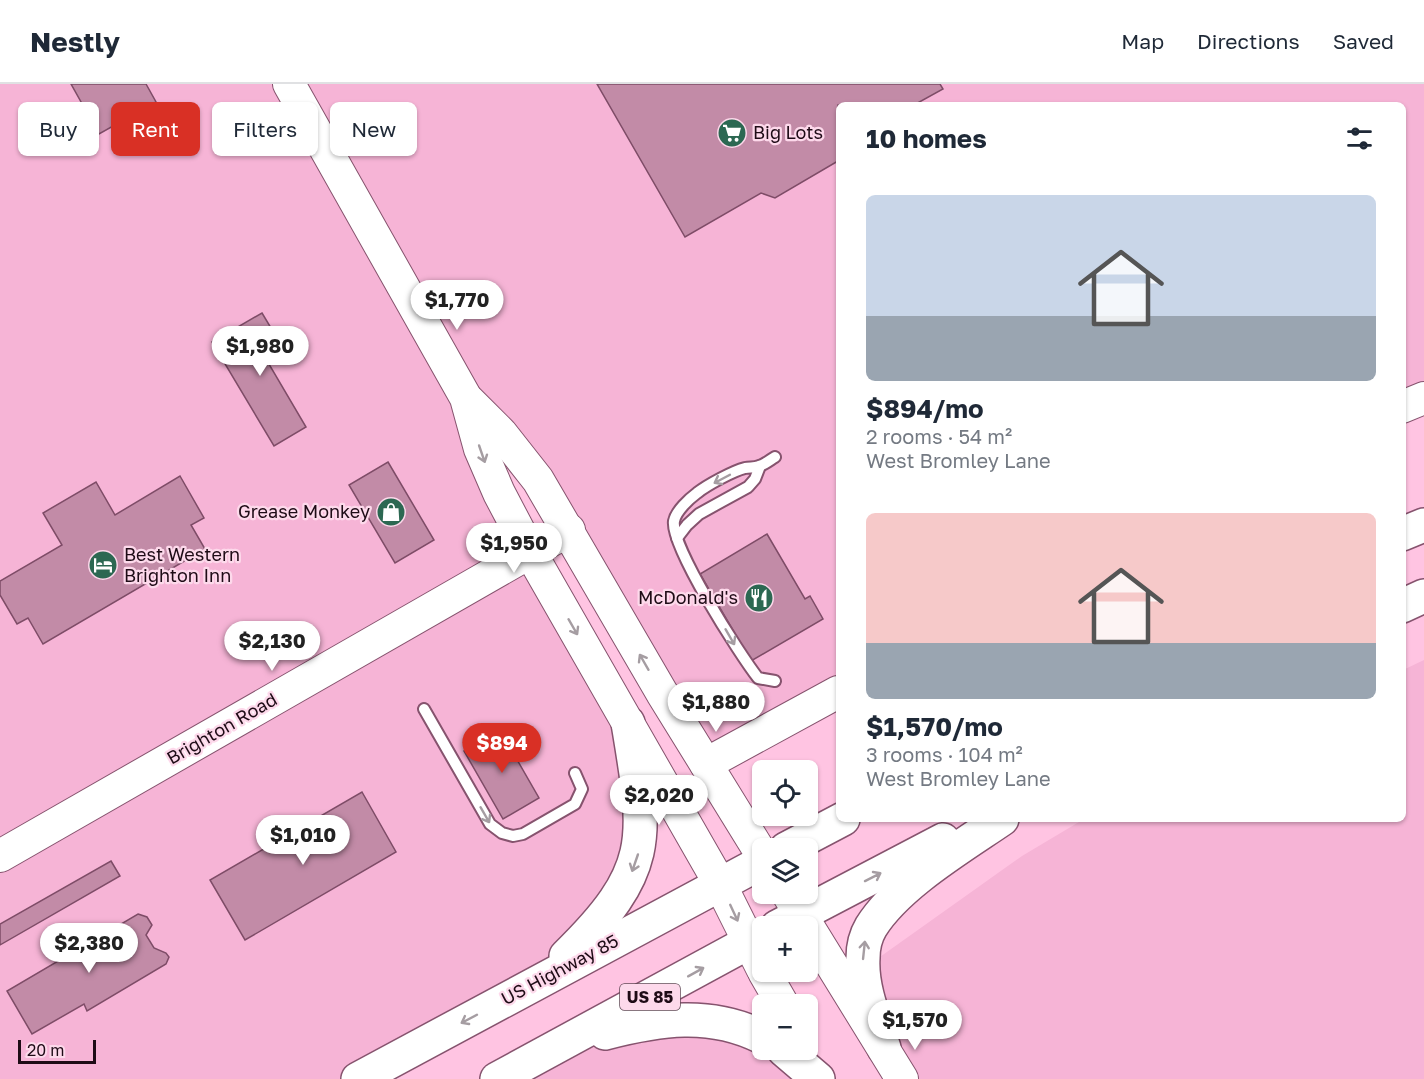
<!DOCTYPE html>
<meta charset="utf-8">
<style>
body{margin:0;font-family:"Golos Text",sans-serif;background:#f6f6f7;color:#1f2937;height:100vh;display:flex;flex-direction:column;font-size:22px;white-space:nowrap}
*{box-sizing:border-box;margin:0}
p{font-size:20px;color:#747a83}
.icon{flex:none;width:33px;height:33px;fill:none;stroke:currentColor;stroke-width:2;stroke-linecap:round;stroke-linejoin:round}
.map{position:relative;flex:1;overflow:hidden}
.drawer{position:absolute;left:836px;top:18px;width:570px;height:720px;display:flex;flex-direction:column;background:#fff;border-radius:9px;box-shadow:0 2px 4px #0004}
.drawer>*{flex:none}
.top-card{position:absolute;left:18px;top:18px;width:570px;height:54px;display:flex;gap:12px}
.controls{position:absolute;left:752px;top:676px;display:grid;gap:12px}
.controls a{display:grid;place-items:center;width:66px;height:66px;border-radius:9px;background:#fff;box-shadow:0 2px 4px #0004;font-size:30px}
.scale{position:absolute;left:18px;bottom:15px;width:78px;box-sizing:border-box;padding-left:6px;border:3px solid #1e0b16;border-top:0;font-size:16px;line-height:21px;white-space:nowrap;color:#1e0b16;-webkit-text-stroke:4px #fdd9eb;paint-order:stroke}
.price{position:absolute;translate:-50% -51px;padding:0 14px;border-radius:21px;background:#fff;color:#222;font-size:20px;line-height:39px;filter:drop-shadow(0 2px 3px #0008)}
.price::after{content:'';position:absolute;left:50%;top:36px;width:18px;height:14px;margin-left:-9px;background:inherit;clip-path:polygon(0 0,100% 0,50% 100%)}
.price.active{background:#d93025;color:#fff}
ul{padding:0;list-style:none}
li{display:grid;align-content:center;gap:12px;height:318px;padding:0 30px}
li span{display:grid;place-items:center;height:186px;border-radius:9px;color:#555}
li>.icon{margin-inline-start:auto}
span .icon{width:108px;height:108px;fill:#fffc;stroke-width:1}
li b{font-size:26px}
h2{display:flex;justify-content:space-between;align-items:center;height:72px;padding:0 30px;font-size:26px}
.pill{padding:0 21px;border-radius:9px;background:#fff;box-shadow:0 2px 4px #0004;font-size:21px;line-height:54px}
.pill.active{background:#d93025;color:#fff}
header{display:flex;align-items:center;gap:36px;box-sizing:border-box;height:84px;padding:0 30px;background:#fff;border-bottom:2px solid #e0e1e3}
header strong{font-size:28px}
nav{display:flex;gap:33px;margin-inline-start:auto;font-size:21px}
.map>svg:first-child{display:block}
</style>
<header>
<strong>Nestly</strong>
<nav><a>Map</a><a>Directions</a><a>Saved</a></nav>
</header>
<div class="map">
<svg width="1424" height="995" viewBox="0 0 1424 995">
<rect width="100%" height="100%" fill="#ffc4e2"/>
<g fill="#f6b4d6">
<path d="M0,0H1424V314L1403,323L1402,21H838V608L706,680L467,315L628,639L641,737L585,853L358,995H0Z"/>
<path d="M1424,576V995H901L863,885L1022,772L1084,735H1402L1403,586Z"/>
<path d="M645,941L784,966L818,995H497Z"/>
</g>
<g fill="#c28ba7" stroke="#7e4c67" stroke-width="1.5">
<path d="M71,0H146L156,18L99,50Z"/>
<path d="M597,0H940L943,5L914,21H838V77L775,114L761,109L685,153Z"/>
<path d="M262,229L280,259L263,270L306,343L274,362L212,258Z"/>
<path d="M388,378L434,456L395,479L349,401Z"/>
<path d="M180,392L204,434L191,441L205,465L43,560L28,534L17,540L0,511V497L62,461L43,429L96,398L115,431Z"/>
<path d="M767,450L805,515L810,512L823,535L751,577L700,490Z"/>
<path d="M500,646L539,714L503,735L464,667Z"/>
<path d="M362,708L396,768L245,856L210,796Z"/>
<path d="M111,777L120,792L0,861V840Z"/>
<path d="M138,830L147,833L152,841L146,851L154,864L166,869L169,873L166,880L87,927L84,920L32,950L7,907Z"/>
</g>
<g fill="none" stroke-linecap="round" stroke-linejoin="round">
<g stroke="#86536e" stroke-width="14">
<g id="lane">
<path d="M775,373C770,376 764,381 759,382C755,384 750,383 745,384C733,387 707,401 697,409C689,415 676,427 674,437C670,462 740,571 758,594L775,597"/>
<path d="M677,454L687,441L699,430L748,403L755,395L760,382"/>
<path d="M424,625L490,740L502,749L513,752L523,750L575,720L582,705L575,689"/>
</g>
</g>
<g stroke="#86536e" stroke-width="34">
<g id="secondary">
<path d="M289,0L466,314L480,365L499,409L530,468L720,800L762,884"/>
<path d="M469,317L501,349L538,396L662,609L762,771"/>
<path d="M1402,323L1424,314"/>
<path d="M706,680L838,608"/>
<path d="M0,772L569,446"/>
<path d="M788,810L902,995"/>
<path d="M764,888L783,921"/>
</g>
</g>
<g stroke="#86536e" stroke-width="36">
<g id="highway">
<path d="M1402,450L1424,441"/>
<path d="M1402,522L1424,512"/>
<path d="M786,765L843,735"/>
<path d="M777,843L943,756"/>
<path d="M566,872C655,785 647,754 628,639"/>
<path d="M605,949C659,935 710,927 762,953"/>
<path d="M884,964C875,936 861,904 863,874C863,863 865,853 871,843C897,801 961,763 1002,735"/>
<path d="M784,966L818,995"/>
<path d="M358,995L762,778"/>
<path d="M497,995L762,851"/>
</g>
</g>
<use href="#lane" stroke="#fff" stroke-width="10"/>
<use href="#secondary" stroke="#fff" stroke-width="32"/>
<use href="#highway" stroke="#fff" stroke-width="33"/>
</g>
<defs><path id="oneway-shaft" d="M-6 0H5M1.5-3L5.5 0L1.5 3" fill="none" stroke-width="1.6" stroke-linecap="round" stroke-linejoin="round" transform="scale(1.5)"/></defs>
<g stroke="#a59da2">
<use href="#oneway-shaft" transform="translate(482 370) rotate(71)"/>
<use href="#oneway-shaft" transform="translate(722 395) rotate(152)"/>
<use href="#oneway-shaft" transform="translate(573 543) rotate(60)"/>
<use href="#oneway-shaft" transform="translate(730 553) rotate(60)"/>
<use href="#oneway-shaft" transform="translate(644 578) rotate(-120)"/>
<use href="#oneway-shaft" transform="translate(485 731) rotate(60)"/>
<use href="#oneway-shaft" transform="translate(635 779) rotate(109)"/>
<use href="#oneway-shaft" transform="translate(873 793) rotate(-27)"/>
<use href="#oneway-shaft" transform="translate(734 829) rotate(65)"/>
<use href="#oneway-shaft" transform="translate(864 866) rotate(-84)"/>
<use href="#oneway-shaft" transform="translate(696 888) rotate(-29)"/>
<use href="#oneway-shaft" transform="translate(469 935) rotate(152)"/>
</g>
<defs>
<g id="supermarket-disc" transform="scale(1.5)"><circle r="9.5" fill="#2c6852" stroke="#fdd9eb"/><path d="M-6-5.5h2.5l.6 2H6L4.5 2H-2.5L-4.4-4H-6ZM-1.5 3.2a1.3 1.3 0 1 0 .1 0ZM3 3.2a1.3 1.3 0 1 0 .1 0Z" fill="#fff"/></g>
<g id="shop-disc" transform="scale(1.5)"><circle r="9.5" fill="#2c6852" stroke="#fdd9eb"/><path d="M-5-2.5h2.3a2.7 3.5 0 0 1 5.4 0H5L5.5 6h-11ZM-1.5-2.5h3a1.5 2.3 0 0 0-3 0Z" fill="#fff"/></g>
<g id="hotel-disc" transform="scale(1.5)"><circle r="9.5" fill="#2c6852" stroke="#fdd9eb"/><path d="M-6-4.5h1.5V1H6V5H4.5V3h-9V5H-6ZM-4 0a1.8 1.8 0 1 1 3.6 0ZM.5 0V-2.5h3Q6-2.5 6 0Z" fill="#fff"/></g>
<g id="restaurant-disc" transform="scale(1.5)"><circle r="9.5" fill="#2c6852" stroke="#fdd9eb"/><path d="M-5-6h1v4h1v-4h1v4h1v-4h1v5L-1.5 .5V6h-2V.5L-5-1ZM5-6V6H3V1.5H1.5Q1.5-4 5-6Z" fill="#fff"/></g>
</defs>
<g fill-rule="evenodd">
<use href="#supermarket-disc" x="732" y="49"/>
<use href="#shop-disc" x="391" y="428"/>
<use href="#hotel-disc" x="103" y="481"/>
<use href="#restaurant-disc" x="759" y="514"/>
</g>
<g text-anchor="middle" stroke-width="4.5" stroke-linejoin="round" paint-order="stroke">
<rect fill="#fdd9eb" stroke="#614956" stroke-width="1.5" x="620" y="900" width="60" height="26" rx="4.5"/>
<g font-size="16" font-weight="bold" fill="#1e0b16">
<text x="650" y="919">US 85</text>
</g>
<g font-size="18" fill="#1e0b16" stroke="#fdd9eb" text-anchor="start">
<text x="753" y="55">Big Lots</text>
<text x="370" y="434" text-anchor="end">Grease Monkey</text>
<text x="124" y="477">Best Western<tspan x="124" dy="21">Brighton Inn</tspan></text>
<text x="738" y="520" text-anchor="end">McDonald's</text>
</g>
<g font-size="18" fill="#1e0b16" stroke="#fdd9eb">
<text transform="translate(222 645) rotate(-30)" y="6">Brighton Road</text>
<text transform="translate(560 886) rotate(-28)" y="6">US Highway 85</text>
</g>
</g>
</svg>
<div class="controls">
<a><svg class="icon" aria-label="locate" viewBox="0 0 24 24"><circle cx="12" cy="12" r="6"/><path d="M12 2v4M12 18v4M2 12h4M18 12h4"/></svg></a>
<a><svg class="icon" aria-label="layers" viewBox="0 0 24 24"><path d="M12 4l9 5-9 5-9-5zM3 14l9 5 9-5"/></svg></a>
<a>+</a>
<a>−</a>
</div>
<div class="scale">20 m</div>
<b class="price" style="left:457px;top:247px">$1,770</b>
<b class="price" style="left:260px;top:293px">$1,980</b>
<b class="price" style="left:514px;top:490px">$1,950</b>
<b class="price" style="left:272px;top:588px">$2,130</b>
<b class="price" style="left:716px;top:649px">$1,880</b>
<b class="price active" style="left:502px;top:690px">$894</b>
<b class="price" style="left:659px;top:742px">$2,020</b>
<b class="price" style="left:303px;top:782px">$1,010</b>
<b class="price" style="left:89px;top:890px">$2,380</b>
<b class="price" style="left:915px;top:967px">$1,570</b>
<div class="top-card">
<a class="pill">Buy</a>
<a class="pill active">Rent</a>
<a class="pill">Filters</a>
<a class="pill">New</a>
</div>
<section class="drawer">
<h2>10 homes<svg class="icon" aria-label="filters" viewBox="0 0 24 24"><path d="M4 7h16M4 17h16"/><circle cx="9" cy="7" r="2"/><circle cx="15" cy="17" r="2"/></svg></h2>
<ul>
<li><span style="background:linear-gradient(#c9d6e8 65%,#9aa5b1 0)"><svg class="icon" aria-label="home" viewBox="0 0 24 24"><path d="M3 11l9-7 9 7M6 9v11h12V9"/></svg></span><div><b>$894/mo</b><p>2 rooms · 54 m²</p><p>West Bromley Lane</p></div></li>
<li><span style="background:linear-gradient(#f6c9c9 70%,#9aa5b1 0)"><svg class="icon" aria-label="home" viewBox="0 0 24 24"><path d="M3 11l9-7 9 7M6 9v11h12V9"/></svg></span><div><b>$1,570/mo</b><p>3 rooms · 104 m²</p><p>West Bromley Lane</p></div></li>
</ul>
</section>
</div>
